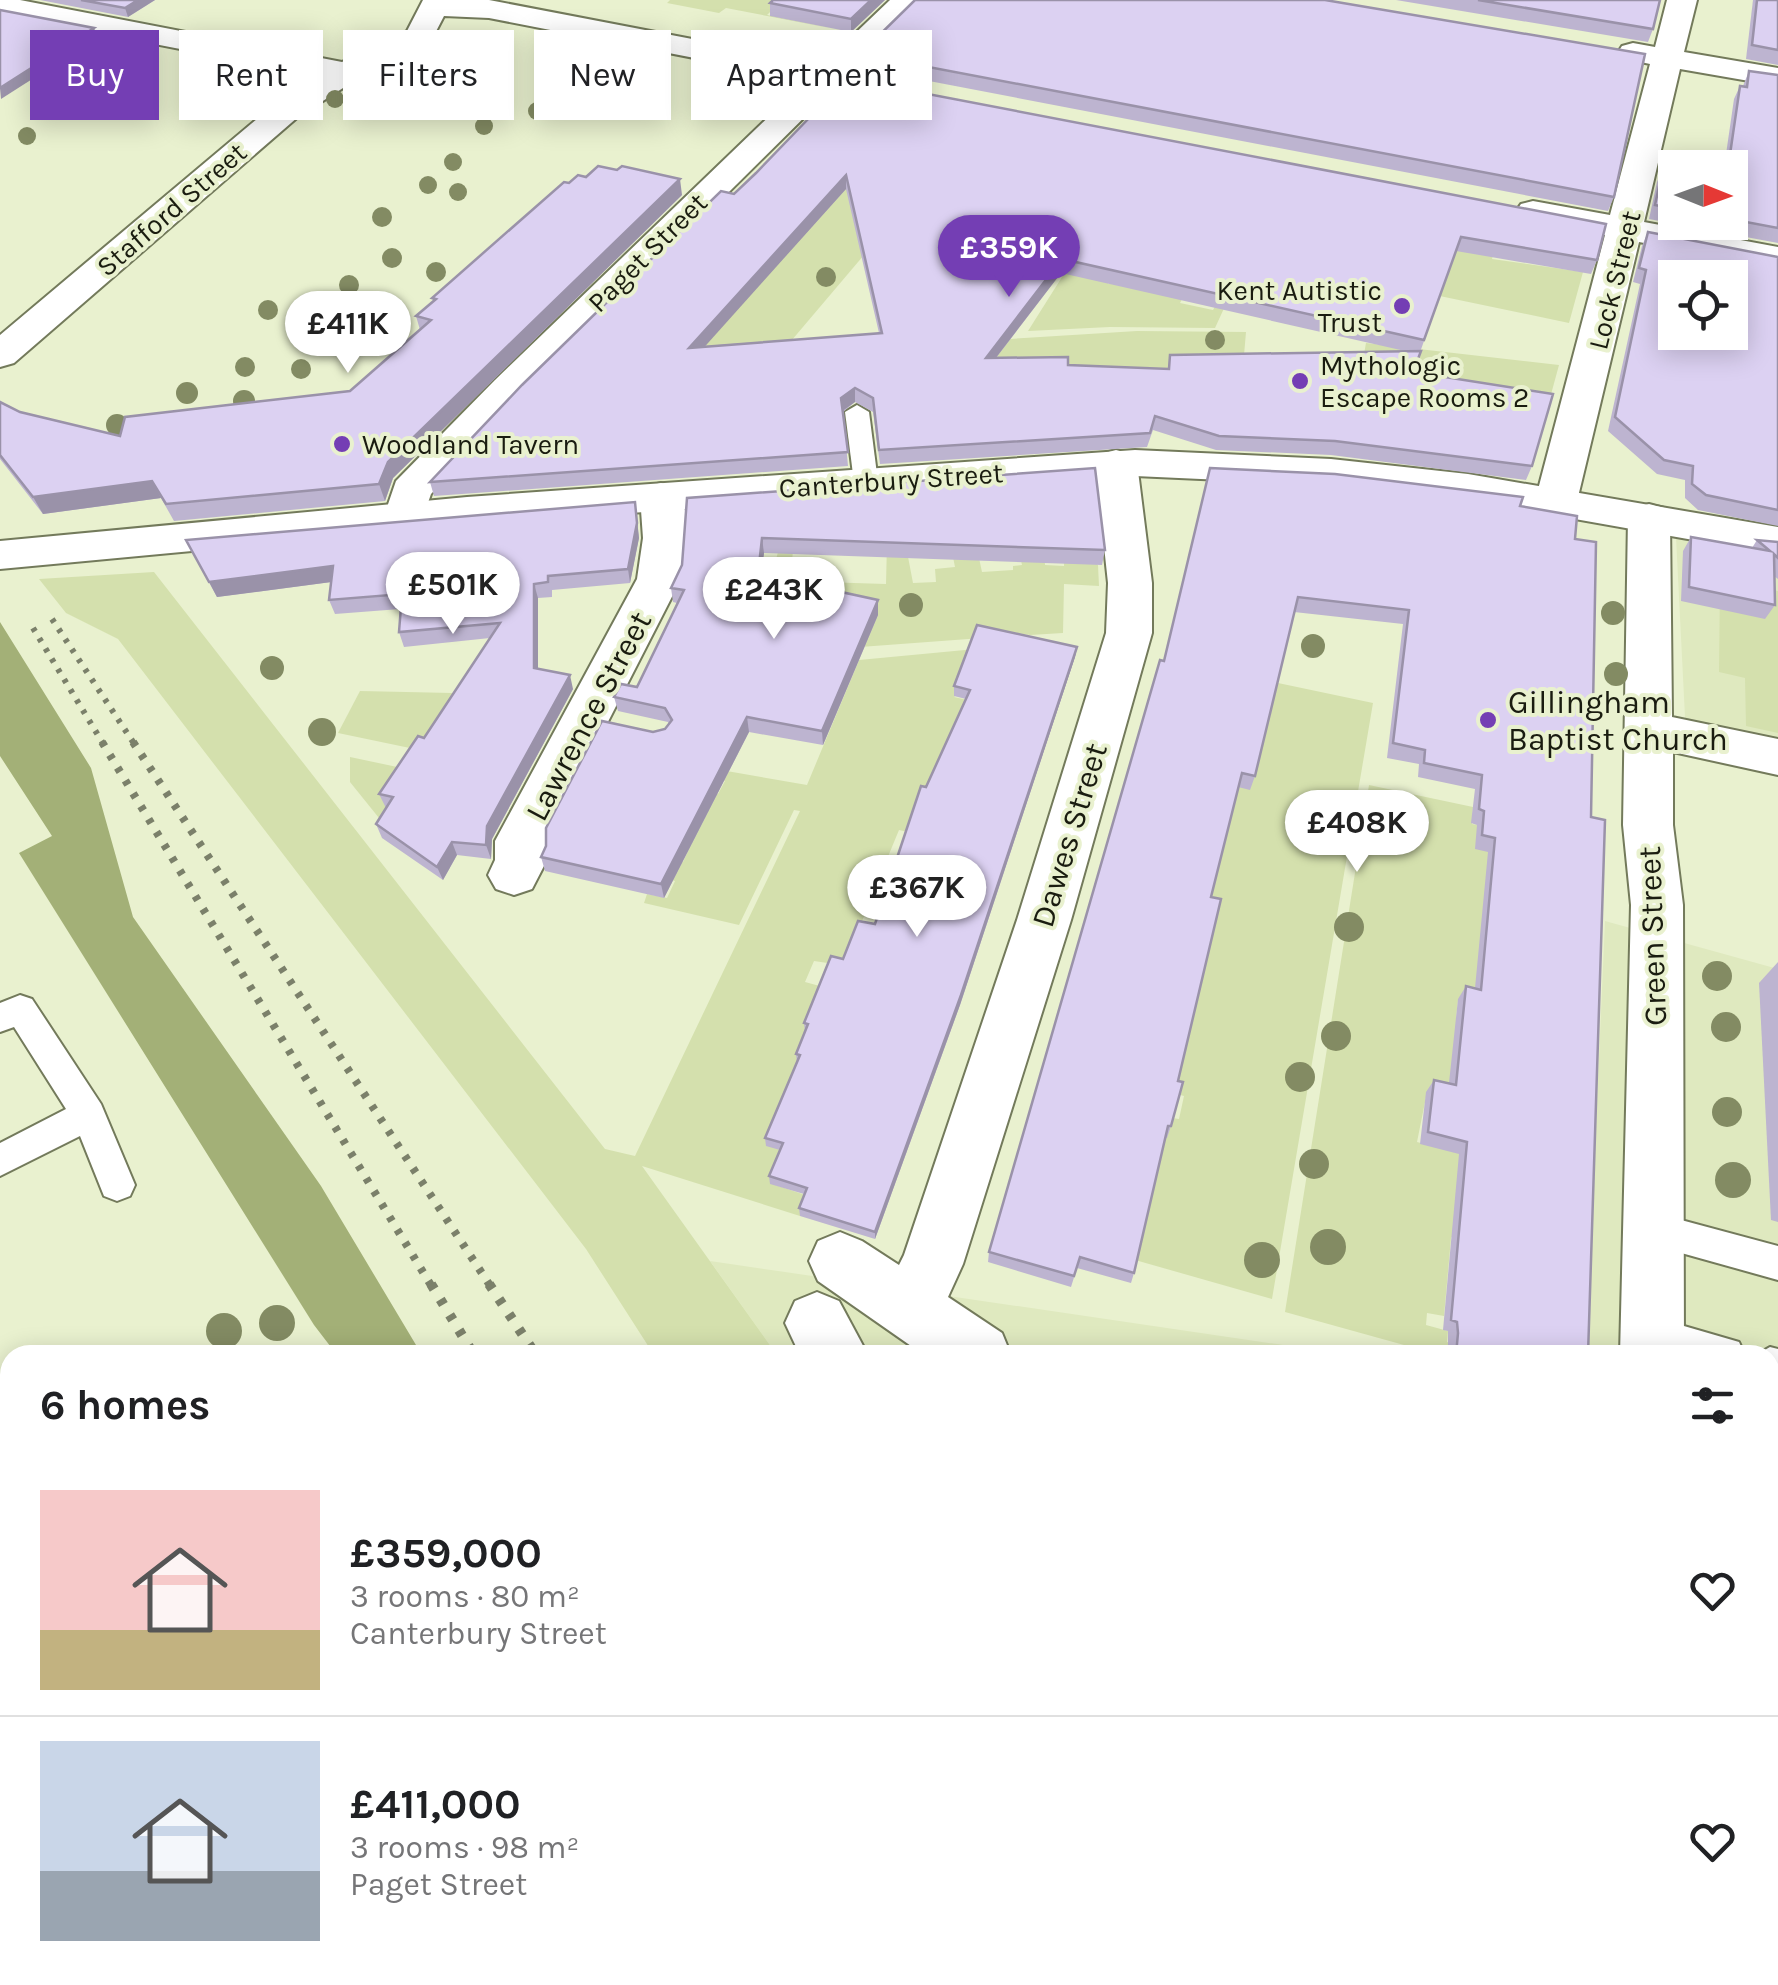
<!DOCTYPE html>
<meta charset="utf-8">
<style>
body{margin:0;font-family:Karla,sans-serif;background:#f6f6f6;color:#202124;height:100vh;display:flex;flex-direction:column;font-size:38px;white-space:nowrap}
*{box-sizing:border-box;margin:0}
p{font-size:32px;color:#757577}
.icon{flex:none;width:55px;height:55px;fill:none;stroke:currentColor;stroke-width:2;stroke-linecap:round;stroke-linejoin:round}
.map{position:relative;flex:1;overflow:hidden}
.drawer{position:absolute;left:0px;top:1345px;width:1780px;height:640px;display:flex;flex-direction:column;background:#fff;border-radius:30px 30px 0 0;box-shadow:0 5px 25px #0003}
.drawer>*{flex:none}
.top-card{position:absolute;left:30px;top:30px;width:1000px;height:90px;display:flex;gap:20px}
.needle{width:65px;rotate:91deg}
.buttons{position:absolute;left:1658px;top:150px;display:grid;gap:20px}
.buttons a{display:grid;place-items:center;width:90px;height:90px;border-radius:0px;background:#fff;box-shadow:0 5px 25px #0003;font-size:50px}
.price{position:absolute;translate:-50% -85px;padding:0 22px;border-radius:35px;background:#fff;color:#222;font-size:32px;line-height:65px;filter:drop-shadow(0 2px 5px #0008)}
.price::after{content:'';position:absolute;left:50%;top:60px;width:30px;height:22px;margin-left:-15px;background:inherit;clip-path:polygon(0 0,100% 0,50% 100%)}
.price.active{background:#743eb4;color:#fff}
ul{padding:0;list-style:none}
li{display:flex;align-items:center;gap:30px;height:250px;padding:0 40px}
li+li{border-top:2px solid #e0e0e0}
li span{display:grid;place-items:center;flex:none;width:280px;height:200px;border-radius:0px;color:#555}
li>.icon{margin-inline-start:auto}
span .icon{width:120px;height:120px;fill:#fffc;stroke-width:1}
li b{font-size:42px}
h2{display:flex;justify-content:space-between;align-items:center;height:120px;padding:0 40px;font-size:42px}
.pill{padding:0 35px;border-radius:0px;background:#fff;box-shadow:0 5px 25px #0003;font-size:35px;line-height:90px}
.pill.active{background:#743eb4;color:#fff}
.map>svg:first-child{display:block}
</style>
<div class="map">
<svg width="1778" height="1985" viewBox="0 0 1778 1985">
<rect width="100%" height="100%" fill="#e9f1cf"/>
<g fill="#dfe9bf">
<path d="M1676,537L1778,557V777L1687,757Z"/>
<path d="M1605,921L1778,969V1985H1170L1164,1975H1770V1355H1586Z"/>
<path d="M710,1261L1351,1355H777Z"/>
</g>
<g fill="#d4e0ad">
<path d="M670,0H782L767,15L835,29L726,8L719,13L667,3Z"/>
<path d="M842,181L914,196L786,347L639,352Z"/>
<path d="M1497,240L1492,259L1583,272L1569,323L1315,270Z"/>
<path d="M1074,258L1109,284L1189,285L1180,303L1213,310L1224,291L1231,293L1215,328L1110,327L1028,331Z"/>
<path d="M1137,331L1246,332L1242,378L1165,402L912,345Z"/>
<path d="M1366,343L1559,365L1550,398L1356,399Z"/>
<path d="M1015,532L1044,542L1045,565L1064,566V537L1098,565L1099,586L1064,584L1063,633L1030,635L991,629L982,638L723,657L768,589L778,552L793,551L790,581L886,584L887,543L905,541L913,583L936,582L935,569L955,567L949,537L974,535L982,572L1013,570V566L1022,565Z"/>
<path d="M154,572L605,1149L635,1156L800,811L794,810L739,925L644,903L647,894L667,898L675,881L623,869L632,850L683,862L697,831V790L718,794L725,781L671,769L675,762L807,785L859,660L1019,645L954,697L972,701L922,835L899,830L887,859L933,871L929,882L887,872L879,891L921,902L915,918L868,906L859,929L875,970L814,961L805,982L827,988L818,1162L770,1183L808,1196L800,1216L642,1166L777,1355H654L586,1249L118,639L66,613L39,579Z"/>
<path d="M1720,581L1765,618V589L1778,591V733L1746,726L1745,678L1719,672Z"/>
<path d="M1278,683L1373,703L1272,1299L1114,1254L1172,1118L1179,1119L1184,1096L1124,1080L1198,908L1190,829L1226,838L1233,807L1222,805L1259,716L1269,718Z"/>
<path d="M360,691L452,693L465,696L429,752L338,733Z"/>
<path d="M350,757L402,768L424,816L392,821L379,818L350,782Z"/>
<path d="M1369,785L1473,807L1472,824L1506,831L1528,861L1476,1004L1458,1000L1456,1018L1468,1076L1427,1092L1417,1142L1499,1164L1451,1238L1444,1316L1427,1313L1426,1325L1448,1331L1447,1342L1486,1355H1440L1285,1312Z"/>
<path d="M507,1975H627L632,1985H503Z"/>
<path d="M1037,1975H1164L1170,1985H1043Z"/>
</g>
<path fill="#a3b077" d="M0,622L91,768L133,917L321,1186L422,1355H337L314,1325L19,853L52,836L0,756Z"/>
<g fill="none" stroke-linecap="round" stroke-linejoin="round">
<g stroke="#737a5b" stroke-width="4">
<g id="lane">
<path d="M857,405L869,412L878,482L866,490L854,482L845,412Z"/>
<path d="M20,995L32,999L101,1104L135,1185L130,1196L117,1201L104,1196L80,1136L0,1176V1143L66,1109L14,1027L0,1032V1003Z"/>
<path d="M1655,1213L1778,1246V1280L1642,1242L1637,1230L1642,1218Z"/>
<path d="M1653,1317L1739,1342L1745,1355H1659L1640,1348L1634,1335L1640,1322Z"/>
<path d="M1770,1347L1778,1349V1387L1770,1385V1355H1756Z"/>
</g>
</g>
<g stroke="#737a5b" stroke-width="4">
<g id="street">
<path d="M0,0H20L342,62L407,31L423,0H489L823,64L890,0H922L853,70L925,84L930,91L925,98L914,100L837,85L523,396L431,494L420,526L405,530L390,526L384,516L396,481L495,380L807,80L489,18L444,16L430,43L357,79L298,117L14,363L0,367V335L276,103L319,76L0,14Z"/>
<path d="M1667,0H1697L1684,52L1778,68V86L1680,69L1644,222L1778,247V269L1639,242L1577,501L1571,510L1556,514L1541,510L1535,501L1605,235L1521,218L1516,211L1521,204L1533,201L1610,215L1650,64L1622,58L1618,52L1622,46L1633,43L1655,47Z"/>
<path d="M1116,450L1131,454L1137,463L1152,583V633L1071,920L963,1264L948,1297L1002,1333L1011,1355H924L818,1281L809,1261L818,1241L840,1232L862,1241L899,1265L904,1255L1017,920L1106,633L1108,583L1095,463L1101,454Z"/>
<path d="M661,483L676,487C693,512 685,550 681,579L547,841V860L532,889L514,895L496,889L488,875L495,860V841L637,579L643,538L640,496L646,487Z"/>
<path d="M1649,504L1664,508L1670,518L1672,717L1778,739V775L1673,752V825L1683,905L1684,1355H1620L1631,905L1623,825L1628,518L1634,508Z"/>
<path d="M817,1292L839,1301L868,1355H800L785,1323L795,1301Z"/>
<path d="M0,1675L10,1679V1753L0,1749Z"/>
<path d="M1770,1879L1778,1882V1962L1770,1959Z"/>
<path d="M246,1975H326L323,1985H243Z"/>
</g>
</g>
<g stroke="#737a5b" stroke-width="4">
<path id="secondary" d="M1135,450L1331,459L1468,474L1778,527V555L1468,500L1331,485L1135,476L467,525L0,569V541L467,497Z"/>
</g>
<use href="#lane" fill="#fff" fill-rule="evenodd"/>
<use href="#street" fill="#fff" fill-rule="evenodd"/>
<use href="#secondary" fill="#fff" fill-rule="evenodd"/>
<g stroke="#7b806a" stroke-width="6" stroke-dasharray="4 8" stroke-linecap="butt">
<path d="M52,619L135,745"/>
<path d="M33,628L104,745"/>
</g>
<g stroke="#7b806a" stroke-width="8" stroke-dasharray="5 10" stroke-linecap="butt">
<path d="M102,742L432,1287"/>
<path d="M133,742L491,1287"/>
</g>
<g stroke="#7b806a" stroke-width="10" stroke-dasharray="6 12" stroke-linecap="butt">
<path d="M431,1284L474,1355"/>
<path d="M489,1284L536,1355"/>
<path d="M850,1975L856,1985"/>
<path d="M944,1975L950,1985"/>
</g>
</g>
<g fill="#838b63">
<circle cx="215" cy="58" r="9"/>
<circle cx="93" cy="79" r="9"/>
<circle cx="624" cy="86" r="9"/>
<circle cx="335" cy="99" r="9"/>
<circle cx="592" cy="102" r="9"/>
<circle cx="537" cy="111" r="9"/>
<circle cx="484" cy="126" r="9"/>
<circle cx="27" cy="136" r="9"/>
<circle cx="453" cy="162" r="9"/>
<circle cx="428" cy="185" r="9"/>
<circle cx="458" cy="192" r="9"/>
<circle cx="382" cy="217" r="10"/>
<circle cx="392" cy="258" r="10"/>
<circle cx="436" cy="272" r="10"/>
<circle cx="826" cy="277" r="10"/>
<circle cx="349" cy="285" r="10"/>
<circle cx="268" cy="310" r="10"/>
<circle cx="1215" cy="340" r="10"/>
<circle cx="245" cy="367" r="10"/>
<circle cx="301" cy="369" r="10"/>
<circle cx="187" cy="393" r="11"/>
<circle cx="244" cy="401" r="11"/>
<circle cx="117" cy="425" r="11"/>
<circle cx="911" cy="605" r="12"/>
<circle cx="1613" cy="613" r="12"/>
<circle cx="1313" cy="646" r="12"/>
<circle cx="272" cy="668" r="12"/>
<circle cx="1616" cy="674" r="12"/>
<circle cx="322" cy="732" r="14"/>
<circle cx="1349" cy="927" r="15"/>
<circle cx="1717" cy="976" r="15"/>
<circle cx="1726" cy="1027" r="15"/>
<circle cx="1336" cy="1036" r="15"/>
<circle cx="1300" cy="1077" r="15"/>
<circle cx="1727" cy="1112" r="15"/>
<circle cx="1314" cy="1164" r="15"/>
<circle cx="1733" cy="1180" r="18"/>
<circle cx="1328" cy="1247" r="18"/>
<circle cx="1262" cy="1260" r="18"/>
<circle cx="277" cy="1323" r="18"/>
<circle cx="224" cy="1331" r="18"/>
</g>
<g fill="#bdb4d0" fill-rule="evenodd">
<path d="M40,0H155L128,17Z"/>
<path d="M773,0H885L851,32L770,16V3Z"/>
<path d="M1396,0H1660L1653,29L1648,42Z"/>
<path d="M1753,0H1778V65L1746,59Z"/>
<path d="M860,54L1614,197L1608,211L861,68Z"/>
<path d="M1749,71L1778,75V243L1649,219L1657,182L1663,168L1675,170V222H1730V168H1724L1734,99L1740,86H1743Z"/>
<path d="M806,112L1597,260L1591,274L1456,251L1413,372L1532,466L1526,480L1331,455L1216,450L1153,430L1147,447L880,464L873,412L855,402L843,412L848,466L434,496L430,482L734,194L806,121ZM846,189L879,333L704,346ZM1061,273L1405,351L1170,355L1168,369L1068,365L996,358Z"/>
<path d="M682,195L393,478L385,501L174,521L161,498L43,514L0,459V402L20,412L120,436L350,391L420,330L416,316L433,301L432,298Z"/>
<path d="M1648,232L1778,257V526L1698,510L1685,498V480L1657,474L1608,431L1640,284L1633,282L1642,246Z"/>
<path d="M1210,468L1520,506L1575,539L1591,817L1588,1355H1448V1331L1443,1330L1459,1154L1420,1144L1426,1092L1434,1080L1449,1083L1458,999L1466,986L1475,988L1488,852L1475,849L1477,825L1471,823L1475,789L1418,777L1419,764L1387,758L1403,624L1294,612L1255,776L1250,790L1238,787L1211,897L1171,1126L1167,1138H1165L1134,1273L1131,1283L1077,1268L1071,1287L988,1262L989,1252L1164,661Z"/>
<path d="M687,498L1105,550L1102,565L764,553L761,575L878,615L823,745L749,732L664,898L545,871L541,857L653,732L665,729L669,724L668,722L618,711L614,697L637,687L677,603L673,602L671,588L682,565Z"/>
<path d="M635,502L639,538L630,583L552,590V597L538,598V668L573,689L492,839L491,859L457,855L443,880L382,838L376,824L386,808L379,794L424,738L490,638L404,647L399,632L400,609L335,614L329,600L331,582L217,597L186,540Z"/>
<path d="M1691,537L1752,548L1757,540L1778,542V579L1774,576L1775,605L1765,619L1681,601L1683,551Z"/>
<path d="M1077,647L1075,657L960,1005L875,1239L800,1216L799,1208L804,1194L770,1184L769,1176L780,1150L766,1146L765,1138L797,1063L796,1054L805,1032L804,1023L843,959L875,924L926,787L966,699L954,696V686Z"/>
<path d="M1778,962V1222L1771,1220L1759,983Z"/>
<path d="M1770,1607L1778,1609V1785L1770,1782Z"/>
</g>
<g fill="#9a92a9">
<path d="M138,0H155L128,17L125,8Z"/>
<path d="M871,0H885L851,32V19Z"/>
<path d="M94,28L98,37L1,99L0,88Z"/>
<path d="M846,175V189L691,362L689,348Z"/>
<path d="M680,179L682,195L393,478L385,501L379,484L388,462Z"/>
<path d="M1062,259L1061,273L985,372L986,358Z"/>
<path d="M855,388V402L841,412V398Z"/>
<path d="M152,481L161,498L43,514L33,497Z"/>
<path d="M635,502L639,538L630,583L628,569Z"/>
<path d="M762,538L764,553L759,589L758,574Z"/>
<path d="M333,566L339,581L217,597L209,582Z"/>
<path d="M534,584L538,598V682L534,668Z"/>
<path d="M878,600V615L823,745L822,731Z"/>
<path d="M1077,647L1075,657L960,1005L875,1239V1232Z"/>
<path d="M570,675L573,689L492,839L491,859L486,845L487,826Z"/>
<path d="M747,717L749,732L664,898L661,884Z"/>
<path d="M452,842L457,855L443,880L437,867Z"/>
<path d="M10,1760V1785L0,1802V1777Z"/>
<path d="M502,1975H507L504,1985H498Z"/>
</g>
<g fill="#dcd1f2" stroke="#9a92a9" stroke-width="2.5" fill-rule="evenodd">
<path d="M81,0H138L125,8Z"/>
<path d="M773,0H871L851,19L770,3Z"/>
<path d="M915,0H1325L1645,54L1614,197L860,54Z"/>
<path d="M1478,0H1660L1653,29Z"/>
<path d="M1757,0H1778V50L1752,45Z"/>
<path d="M0,10L94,28L0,88Z"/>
<path d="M1749,71L1778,75V228L1730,219V168H1728L1740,86L1747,87Z"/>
<path d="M839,77L1606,224L1597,260L1461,237L1424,340L1062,259L986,358L1068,357V365L1169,369L1170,355L1421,351L1413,372L1553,394L1532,466L1335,441L1219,436L1155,416L1150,433L879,450L873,398L855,388L841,398L848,452L430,482L522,385L721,191L734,194L756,173L813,114L806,112ZM846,175L882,333L689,348Z"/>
<path d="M598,166L617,170L622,166L680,179L388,462L379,484L166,504L152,481L33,497L0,455V402L20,412L120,436L125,417L350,391L431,320L416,316L436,299L432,298L564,182L569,183L578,175L586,177Z"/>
<path d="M1663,168L1675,170V209L1655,205Z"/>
<path d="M1648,232L1778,257V510L1706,495L1692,484L1693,466L1664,460L1615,417L1646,270L1639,268ZM1675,278H1730V332H1675Z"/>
<path d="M1095,468L1105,550L762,538L758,574L878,600L822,731L747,717L661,884L541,857L546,846V828L602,721L653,732L665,729L672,720L665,708L614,697L621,684L637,687L684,590L671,588L682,565L687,498Z"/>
<path d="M1210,468L1335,474L1523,497L1520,506L1577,516L1575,539L1596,542L1591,817L1605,820L1588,1355H1456L1458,1333L1457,1322L1451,1320L1467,1142L1428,1132L1434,1080L1456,1085L1466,986L1481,990L1495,838L1482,835L1484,811L1479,809L1482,775L1424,763L1425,750L1393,743L1409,610L1298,597L1255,776L1242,773L1211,897L1221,899L1178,1081L1183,1082L1171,1126H1168L1134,1273L1080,1257L1074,1276L989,1252L1160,660L1164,661Z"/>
<path d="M635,502L637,523L628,569L548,576V582L534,584V668L570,675L487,826L486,845L452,842L437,867L376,824L393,797L379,794L418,736L424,738L500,623L399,632L402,594L329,600L333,566L209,582L186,540Z"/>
<path d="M1691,537L1770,551L1757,540L1778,542V558L1774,554L1775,605L1689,587Z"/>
<path d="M977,625L1077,647L961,995L875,1232L799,1208L807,1188L769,1176L783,1143L765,1138L800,1055L796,1054L808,1024L804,1023L831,956L843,959L858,921L875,924L921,786L926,787L970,690L954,686Z"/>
<path d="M0,1505L10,1508V1649L0,1645Z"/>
<path d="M1770,1607L1778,1609V1766L1775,1765L1770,1758Z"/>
<path d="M0,1749L10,1753V1760L0,1777Z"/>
<path d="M388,1975H502L498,1985H384Z"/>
</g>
<g fill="#743eb4" stroke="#e9f1cf" stroke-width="4">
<circle cx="1402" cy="306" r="10"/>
<circle cx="1300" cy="381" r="10"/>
<circle cx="342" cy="444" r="10"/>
<circle cx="1488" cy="720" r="10"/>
</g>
<g text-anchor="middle" stroke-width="8" stroke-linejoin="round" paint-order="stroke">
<g font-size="28" fill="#1a1c10" stroke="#e9f1cf">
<text transform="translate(171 209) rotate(-41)" y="10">Stafford Street</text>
<text transform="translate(647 252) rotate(-45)" y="10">Paget Street</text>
<text transform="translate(1614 280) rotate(-76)" y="10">Lock Street</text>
<text transform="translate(891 480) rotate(-4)" y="10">Canterbury Street</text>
</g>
<g font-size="28" fill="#1a1c10" stroke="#e9f1cf" text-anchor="start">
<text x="1382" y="300" text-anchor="end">Kent Autistic<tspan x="1382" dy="32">Trust</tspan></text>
<text x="1320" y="375">Mythologic<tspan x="1320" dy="32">Escape Rooms 2</tspan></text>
<text x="362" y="454">Woodland Tavern</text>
</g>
<g font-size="32" fill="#1a1c10" stroke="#e9f1cf" text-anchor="start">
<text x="1508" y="713">Gillingham<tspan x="1508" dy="37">Baptist Church</tspan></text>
</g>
<g font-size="32" fill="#1a1c10" stroke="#e9f1cf">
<text transform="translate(588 716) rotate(-62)" y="11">Lawrence Street</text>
<text transform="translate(1069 835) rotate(-73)" y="11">Dawes Street</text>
<text transform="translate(1652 936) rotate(-92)" y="11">Green Street</text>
</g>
</g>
</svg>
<div class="buttons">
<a><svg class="needle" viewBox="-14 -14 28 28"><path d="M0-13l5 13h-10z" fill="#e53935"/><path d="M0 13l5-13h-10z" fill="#757577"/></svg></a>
<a><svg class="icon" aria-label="locate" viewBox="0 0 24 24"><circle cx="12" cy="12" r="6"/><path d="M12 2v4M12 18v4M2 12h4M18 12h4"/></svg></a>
</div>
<b class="price active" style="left:1009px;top:300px">£359K</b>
<b class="price" style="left:348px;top:376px">£411K</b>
<b class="price" style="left:453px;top:637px">£501K</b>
<b class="price" style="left:774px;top:642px">£243K</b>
<b class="price" style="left:1357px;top:875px">£408K</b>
<b class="price" style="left:917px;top:940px">£367K</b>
<div class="top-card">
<a class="pill active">Buy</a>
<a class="pill">Rent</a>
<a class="pill">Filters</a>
<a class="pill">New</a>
<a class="pill">Apartment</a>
</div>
<section class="drawer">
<h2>6 homes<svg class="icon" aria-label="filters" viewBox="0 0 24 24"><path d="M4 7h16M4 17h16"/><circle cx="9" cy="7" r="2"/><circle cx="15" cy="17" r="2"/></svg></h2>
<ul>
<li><span style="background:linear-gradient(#f6c9c9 70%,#c2b280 0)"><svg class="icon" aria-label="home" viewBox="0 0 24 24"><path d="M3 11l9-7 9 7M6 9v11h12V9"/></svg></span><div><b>£359,000</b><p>3 rooms · 80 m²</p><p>Canterbury Street</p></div><svg class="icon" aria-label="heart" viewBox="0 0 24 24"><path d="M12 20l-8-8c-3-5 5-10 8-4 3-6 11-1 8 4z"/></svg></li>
<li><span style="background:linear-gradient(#c9d6e8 65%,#9aa5b1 0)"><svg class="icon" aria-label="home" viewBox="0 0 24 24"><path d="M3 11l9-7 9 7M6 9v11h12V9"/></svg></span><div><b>£411,000</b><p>3 rooms · 98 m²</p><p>Paget Street</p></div><svg class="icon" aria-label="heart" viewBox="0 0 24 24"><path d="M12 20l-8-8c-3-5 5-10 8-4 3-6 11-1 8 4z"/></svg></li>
</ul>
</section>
</div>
